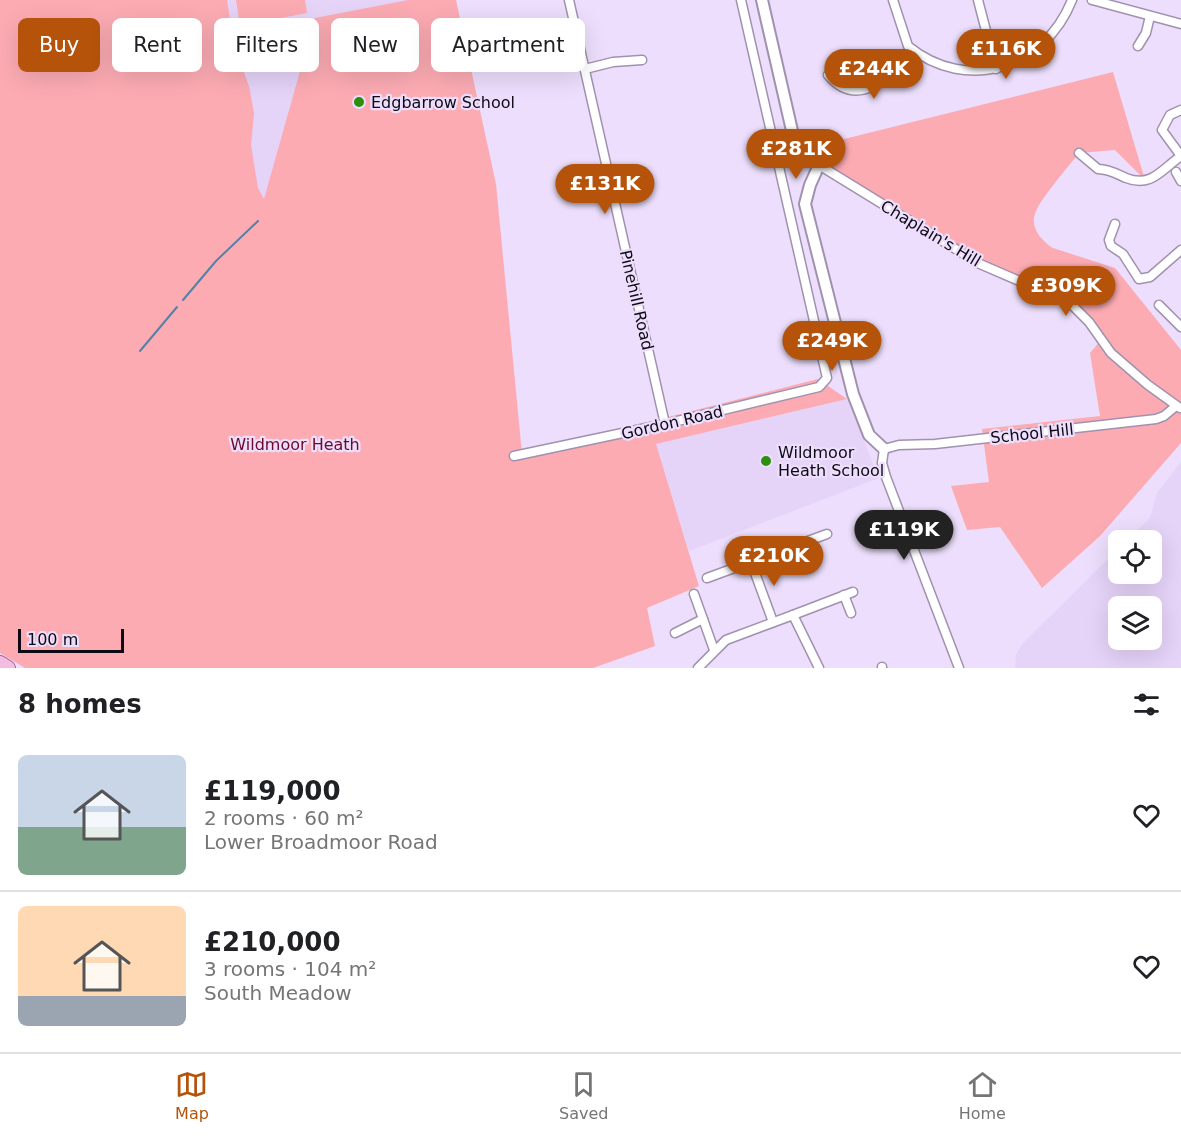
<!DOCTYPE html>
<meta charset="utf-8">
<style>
body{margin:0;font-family:"DejaVu Sans",sans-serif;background:#f2f2f2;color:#202124;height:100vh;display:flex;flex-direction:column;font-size:22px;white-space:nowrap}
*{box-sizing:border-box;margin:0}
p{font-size:20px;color:#757577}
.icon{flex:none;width:33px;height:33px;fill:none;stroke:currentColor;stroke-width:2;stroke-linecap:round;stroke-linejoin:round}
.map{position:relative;height:668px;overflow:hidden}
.sheet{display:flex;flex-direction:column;background:#fff;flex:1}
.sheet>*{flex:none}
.banner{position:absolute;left:18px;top:18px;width:600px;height:54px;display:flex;gap:12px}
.buttons{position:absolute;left:1108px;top:530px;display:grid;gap:12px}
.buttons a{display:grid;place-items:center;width:54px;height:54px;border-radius:9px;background:#fff;box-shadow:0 6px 24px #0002;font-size:30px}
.scale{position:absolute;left:18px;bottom:15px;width:106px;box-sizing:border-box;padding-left:6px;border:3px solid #0e0a13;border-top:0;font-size:16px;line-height:21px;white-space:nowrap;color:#0e0a13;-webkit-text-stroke:4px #ecdefc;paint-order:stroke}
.price{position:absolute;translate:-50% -51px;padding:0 14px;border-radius:21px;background:#b45309;color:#fff;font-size:20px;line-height:39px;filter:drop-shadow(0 2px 3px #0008)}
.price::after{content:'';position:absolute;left:50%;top:36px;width:18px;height:14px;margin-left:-9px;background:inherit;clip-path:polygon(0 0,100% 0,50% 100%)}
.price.selected{background:#222;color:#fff}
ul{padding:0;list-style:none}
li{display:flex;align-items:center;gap:18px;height:150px;padding:0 18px}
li+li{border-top:2px solid #e0e0e0}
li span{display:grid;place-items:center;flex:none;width:168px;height:120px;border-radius:9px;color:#555}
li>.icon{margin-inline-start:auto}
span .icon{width:72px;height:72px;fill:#fffc;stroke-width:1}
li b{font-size:26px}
h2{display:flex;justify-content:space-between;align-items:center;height:72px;padding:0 18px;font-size:26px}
.pill{padding:0 21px;border-radius:9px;background:#fff;box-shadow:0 6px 24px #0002;font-size:21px;line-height:54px}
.pill.selected{background:#b45309;color:#fff}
.menu{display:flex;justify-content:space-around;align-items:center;height:84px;border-top:2px solid #e0e0e0;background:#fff;font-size:16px;color:#757577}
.menu a{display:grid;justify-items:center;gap:3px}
.menu .selected{color:#b45309}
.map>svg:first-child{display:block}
</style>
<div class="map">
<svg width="1181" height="668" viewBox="0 0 1181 668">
<rect width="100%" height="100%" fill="#ecdefc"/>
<g fill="#e5d3f8" fill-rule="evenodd">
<path d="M223,0H456L258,220Z"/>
<path d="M847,399L879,478L689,551L655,444Z"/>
<path d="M1181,462V668H1015L1016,655L1022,644L1119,548V573H1152V540H1127L1150,518L1157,493ZM1119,606H1152V639H1119Z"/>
</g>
<g fill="#fcabb3">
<path d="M0,0H227L231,25L240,26L236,0H305L307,13L244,25L263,24L266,30C254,34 238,34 235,48L249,86L254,113L251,145L258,188L264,199L315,18L408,0H456L496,184L522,454L818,379L847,399L656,444L699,586L647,608L655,646L593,668H25L0,653Z"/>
<path d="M1113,72L1145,180L1115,150L1079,153C1070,165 1038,201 1035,214C1030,228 1042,241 1053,248L1115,268L1181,350V443L1100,536L1042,588L1000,527L967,530L951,486L989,482L982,429L1100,416L1090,353L1101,340L1070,303L980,264L821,161L808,148Z"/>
</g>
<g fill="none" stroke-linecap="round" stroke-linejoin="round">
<g stroke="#5382a7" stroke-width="2">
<path d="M183,300L216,261L258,221"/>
<path d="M140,351L177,307"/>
</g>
<g stroke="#a092ae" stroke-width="11">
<g id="minor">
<path d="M569,0L665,424"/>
<path d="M893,0L908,46C967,94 1045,68 1072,0"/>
<path d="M978,0L996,69"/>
<path d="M1092,0L1181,24"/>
<path d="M1138,46L1146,33L1150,16"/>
<path d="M585,69L613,62L642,60"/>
<path d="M828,75C857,110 892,78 913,50"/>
<path d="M1181,110L1170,115L1162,130L1181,156"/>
<path d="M1079,153L1098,169C1109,169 1117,174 1126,178C1151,188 1161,170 1181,156"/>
<path d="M819,165L980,264L1070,303L1089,322L1111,353L1148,385L1180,408"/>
<path d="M1176,172L1181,181"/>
<path d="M1115,224L1109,240L1111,246L1123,254L1139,279L1150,277L1181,250"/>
<path d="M1159,305L1181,327"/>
<path d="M514,456L665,424L819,387L827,378L741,0"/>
<path d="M751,562L773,622"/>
<path d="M707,578L827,534"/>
<path d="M694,594L703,619"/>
<path d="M844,595L851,613"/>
<path d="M793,615L853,592"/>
<path d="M675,633L703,619L714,650"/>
<path d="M882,667V668"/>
<path d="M698,668L726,640L793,615L819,668"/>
<path d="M959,668L886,477L882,463L884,449L899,445L935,444L1156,419L1164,416L1176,406"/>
</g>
</g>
<g stroke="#a092ae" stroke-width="14">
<path id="tertiary" d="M762,0L793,135L800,151L819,165L810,185L805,204L853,394L869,435L884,449"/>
</g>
<g stroke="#a0618e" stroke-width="16">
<path id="primary" d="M0,663L8,668"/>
</g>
<use href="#minor" stroke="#fff" stroke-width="8"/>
<use href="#tertiary" stroke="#fff" stroke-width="10"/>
<use href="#primary" stroke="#f5bce3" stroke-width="14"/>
</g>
<g fill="#2c8f0d" stroke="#ecdefc" stroke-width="2">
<circle cx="359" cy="102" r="6"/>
<circle cx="766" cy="461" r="6"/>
</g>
<g text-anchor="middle" stroke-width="4.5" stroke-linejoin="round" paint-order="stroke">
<g font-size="16" fill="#0e0a13" stroke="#ecdefc" text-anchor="start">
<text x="371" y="108">Edgbarrow School</text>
<text x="778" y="458">Wildmoor<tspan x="778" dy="18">Heath School</tspan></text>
</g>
<g font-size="16" fill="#0e0a13" stroke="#ecdefc">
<text transform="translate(931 233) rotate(31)" y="6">Chaplain's Hill</text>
<text transform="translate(637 300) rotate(77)" y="6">Pinehill Road</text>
<text transform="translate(672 422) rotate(-13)" y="6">Gordon Road</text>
<text transform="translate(1032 433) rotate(-6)" y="6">School Hill</text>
</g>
<g font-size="16" fill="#6d0a25" stroke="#ecdefc">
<text x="295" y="450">Wildmoor Heath</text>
</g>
</g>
</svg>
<div class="buttons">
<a><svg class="icon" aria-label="locate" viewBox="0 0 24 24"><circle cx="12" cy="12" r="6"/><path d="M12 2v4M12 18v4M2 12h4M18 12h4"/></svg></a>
<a><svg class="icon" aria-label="layers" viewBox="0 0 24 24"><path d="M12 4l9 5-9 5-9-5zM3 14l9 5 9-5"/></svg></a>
</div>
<div class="scale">100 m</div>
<b class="price" style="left:1006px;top:80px">£116K</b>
<b class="price" style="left:874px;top:100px">£244K</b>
<b class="price" style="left:796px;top:180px">£281K</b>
<b class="price" style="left:605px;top:215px">£131K</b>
<b class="price" style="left:1066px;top:317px">£309K</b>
<b class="price" style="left:832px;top:372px">£249K</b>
<b class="price selected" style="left:904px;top:561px">£119K</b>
<b class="price" style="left:774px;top:587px">£210K</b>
<div class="banner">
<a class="pill selected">Buy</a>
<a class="pill">Rent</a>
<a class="pill">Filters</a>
<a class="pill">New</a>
<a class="pill">Apartment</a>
</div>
</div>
<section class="sheet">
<h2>8 homes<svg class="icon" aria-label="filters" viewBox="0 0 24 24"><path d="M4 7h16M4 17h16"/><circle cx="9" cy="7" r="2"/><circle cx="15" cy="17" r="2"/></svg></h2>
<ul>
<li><span style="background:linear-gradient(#c9d6e8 60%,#7fa58c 0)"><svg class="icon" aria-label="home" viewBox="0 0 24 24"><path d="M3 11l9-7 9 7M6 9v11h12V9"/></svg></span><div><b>£119,000</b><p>2 rooms · 60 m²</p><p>Lower Broadmoor Road</p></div><svg class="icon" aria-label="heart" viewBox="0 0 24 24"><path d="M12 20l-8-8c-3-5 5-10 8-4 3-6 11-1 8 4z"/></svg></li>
<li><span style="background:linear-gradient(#ffd9b3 75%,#9aa5b1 0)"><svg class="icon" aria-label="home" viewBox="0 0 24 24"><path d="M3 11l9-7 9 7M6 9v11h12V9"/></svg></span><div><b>£210,000</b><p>3 rooms · 104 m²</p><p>South Meadow</p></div><svg class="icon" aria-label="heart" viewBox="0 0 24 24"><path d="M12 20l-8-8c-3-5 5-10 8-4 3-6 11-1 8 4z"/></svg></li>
</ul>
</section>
<nav class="menu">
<a class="selected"><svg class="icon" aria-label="map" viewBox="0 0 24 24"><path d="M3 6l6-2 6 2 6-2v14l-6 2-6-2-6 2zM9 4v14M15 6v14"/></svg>Map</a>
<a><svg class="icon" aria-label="saved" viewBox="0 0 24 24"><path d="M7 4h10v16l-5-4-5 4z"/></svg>Saved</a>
<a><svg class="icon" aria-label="home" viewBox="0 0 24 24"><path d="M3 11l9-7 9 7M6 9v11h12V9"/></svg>Home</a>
</nav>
